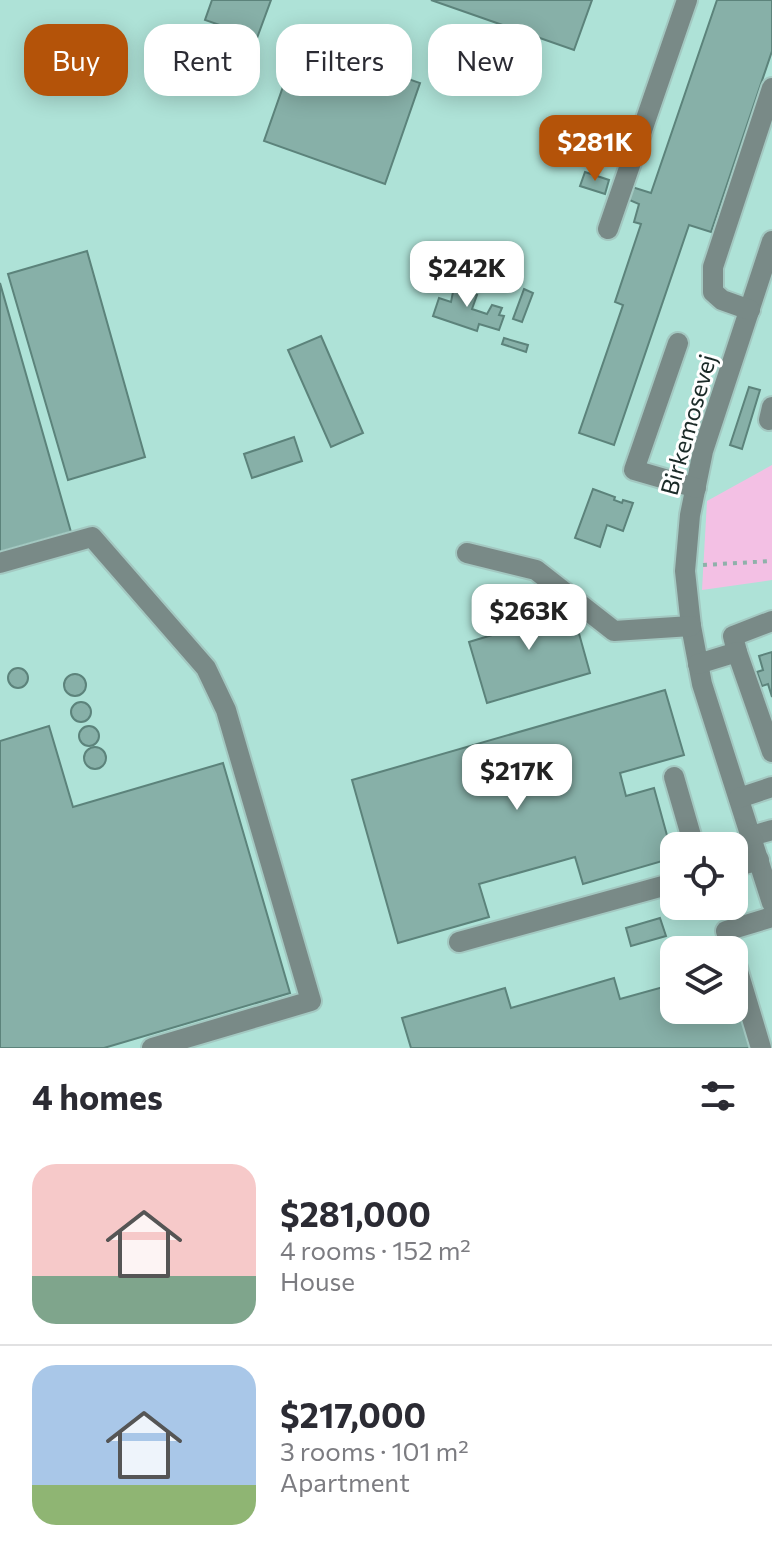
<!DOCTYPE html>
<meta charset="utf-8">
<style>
body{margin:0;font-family:Commissioner,sans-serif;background:#f7f7f7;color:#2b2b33;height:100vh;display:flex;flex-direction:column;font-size:30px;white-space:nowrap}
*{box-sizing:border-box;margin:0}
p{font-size:26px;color:#7c7c81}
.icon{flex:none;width:44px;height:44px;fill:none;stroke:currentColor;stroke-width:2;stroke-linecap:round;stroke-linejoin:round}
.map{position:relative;height:1048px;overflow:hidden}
.sheet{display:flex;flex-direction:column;background:#fff;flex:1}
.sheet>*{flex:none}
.banner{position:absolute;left:24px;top:24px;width:724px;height:72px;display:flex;gap:16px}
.controls{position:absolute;left:660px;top:832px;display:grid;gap:16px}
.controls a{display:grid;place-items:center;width:88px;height:88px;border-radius:16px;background:#fff;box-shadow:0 4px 20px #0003;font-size:40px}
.price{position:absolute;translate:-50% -68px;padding:0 18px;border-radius:16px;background:#fff;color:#222;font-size:26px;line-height:52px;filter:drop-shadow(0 2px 4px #0008)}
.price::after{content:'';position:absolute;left:50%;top:48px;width:24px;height:18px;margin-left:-12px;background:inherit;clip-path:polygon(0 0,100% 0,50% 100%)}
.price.active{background:#b45309;color:#fff}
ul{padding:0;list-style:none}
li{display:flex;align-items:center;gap:24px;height:200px;padding:0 32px}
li+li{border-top:2px solid #e1e1e2}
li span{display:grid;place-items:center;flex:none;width:224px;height:160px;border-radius:24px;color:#555}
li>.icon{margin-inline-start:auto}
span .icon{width:96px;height:96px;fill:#fffc;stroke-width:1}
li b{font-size:34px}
h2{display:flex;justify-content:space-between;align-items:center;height:96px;padding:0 32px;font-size:34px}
.chip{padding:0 28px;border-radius:24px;background:#fff;box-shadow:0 4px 20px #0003;font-size:28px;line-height:72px}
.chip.active{background:#b45309;color:#fff}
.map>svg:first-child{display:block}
</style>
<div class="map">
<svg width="772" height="1048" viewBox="0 0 772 1048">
<rect width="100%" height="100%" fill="#c1ebe2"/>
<path fill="#aee2d7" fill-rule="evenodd" d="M0,0H772V1048H0ZM674,846H734V906H674ZM674,950H734V1010H674Z"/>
<path fill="#f3c0e4" d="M772,465V580L702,590L707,501Z"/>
<g fill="#87b0a8" stroke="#5c837b" stroke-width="2">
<path d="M212,0H271L257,38L205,20Z"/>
<path d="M431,0H592L574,50Z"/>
<path d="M717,0H772V51L711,232L689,225L614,445L579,433L623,305L615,302L641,224L634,222L639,204L627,199L632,187L651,193Z"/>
<path d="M299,41L420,83L385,184L264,141Z"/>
<path d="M585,172L609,180L605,194L580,186Z"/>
<path d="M87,251L145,457L68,480L8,274Z"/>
<path d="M450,279L476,288L474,294L477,295L472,309L487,314L492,305L502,308L499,315L504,316L499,330L479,324L477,331L433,316L439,298L451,302L454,287L448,285Z"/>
<path d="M0,283L71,532L0,552Z"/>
<path d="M524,289L533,293L522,322L513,319Z"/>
<path d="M321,336L363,433L331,447L288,350Z"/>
<path d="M504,338L528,345L526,352L502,344Z"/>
<path d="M749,387L760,390L742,449L730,445Z"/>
<path d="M294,437L302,461L252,478L244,454Z"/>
<path d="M593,489L615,497L614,500L622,503L623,500L633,503L623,531L607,525L600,547L575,538Z"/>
<path d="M540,600L546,620L573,612L590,673L487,703L469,642L502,632L496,613Z"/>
<path d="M772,652V697L768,684L762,686L757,672L763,670L759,656Z"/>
<circle cx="18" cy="678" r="10"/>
<circle cx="75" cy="685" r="11"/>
<path d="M665,690L684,755L620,773L626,796L654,788L671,850L666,860L583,884L575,857L479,884L489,917L398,943L352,780Z"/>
<circle cx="81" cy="712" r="10"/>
<circle cx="89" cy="736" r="10"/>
<path d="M49,726L73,807L223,763L290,993L104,1048H0V741Z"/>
<circle cx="95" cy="758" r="11"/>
<path d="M660,918L666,936L631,946L626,928Z"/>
<path d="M734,976L755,1048H411L402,1018L505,988L511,1008L614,978L620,999L674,984V1010H734Z"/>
</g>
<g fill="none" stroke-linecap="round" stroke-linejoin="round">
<g stroke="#a3c8c1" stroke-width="24">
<g id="minor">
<path d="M608,229L687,0"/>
<path d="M772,241L703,451L690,515L685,571L691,626L702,684L772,903"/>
<path d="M750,310L722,300L713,292V267L772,88"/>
<path d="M678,343L634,470L696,488"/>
<path d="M769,420L772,407"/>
<path d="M467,553L536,570L614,631L691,626"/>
<path d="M0,563L92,537L206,668L226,710L311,1001L152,1048"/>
<path d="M737,652L733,636L772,621"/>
<path d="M698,664L737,652L772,752"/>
<path d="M674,777L694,846"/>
<path d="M739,798L772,787"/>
<path d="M751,836L772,830"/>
<path d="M734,867L759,860"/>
<path d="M459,942L674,883"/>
<path d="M732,950L726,931L772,917"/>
<path d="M734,958L761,1048"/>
</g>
</g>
<path stroke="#8fb1aa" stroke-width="4" stroke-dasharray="4 6" stroke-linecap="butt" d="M703,565L772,561"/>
<use href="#minor" stroke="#798a87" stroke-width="20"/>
</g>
<g text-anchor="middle" stroke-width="6" stroke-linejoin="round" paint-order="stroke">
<g font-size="24" fill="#1b2b28" stroke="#fff">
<text transform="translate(689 425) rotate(-74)" y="8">Birkemosevej</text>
</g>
</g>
</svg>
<div class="controls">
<a><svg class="icon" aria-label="locate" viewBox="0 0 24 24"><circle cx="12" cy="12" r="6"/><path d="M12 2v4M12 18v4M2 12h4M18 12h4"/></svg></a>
<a><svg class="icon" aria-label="layers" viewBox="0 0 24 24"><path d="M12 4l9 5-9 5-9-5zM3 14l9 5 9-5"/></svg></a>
</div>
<b class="price active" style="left:595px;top:183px">$281K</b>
<b class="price" style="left:467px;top:309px">$242K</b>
<b class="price" style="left:529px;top:652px">$263K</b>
<b class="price" style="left:517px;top:812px">$217K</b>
<div class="banner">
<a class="chip active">Buy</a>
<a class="chip">Rent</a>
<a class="chip">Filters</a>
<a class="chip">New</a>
</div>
</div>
<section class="sheet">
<h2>4 homes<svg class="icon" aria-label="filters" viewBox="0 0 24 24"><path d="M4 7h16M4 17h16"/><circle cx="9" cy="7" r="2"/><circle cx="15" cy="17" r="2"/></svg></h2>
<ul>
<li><span style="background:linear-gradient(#f6c9c9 70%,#7fa58c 0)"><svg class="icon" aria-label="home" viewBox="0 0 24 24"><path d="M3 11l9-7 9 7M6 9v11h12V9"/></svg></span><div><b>$281,000</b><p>4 rooms · 152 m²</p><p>House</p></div></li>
<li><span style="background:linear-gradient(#a9c7e8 75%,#8fb573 0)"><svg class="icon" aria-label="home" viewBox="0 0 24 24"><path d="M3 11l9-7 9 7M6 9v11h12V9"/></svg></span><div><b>$217,000</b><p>3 rooms · 101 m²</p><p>Apartment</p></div></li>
</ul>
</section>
